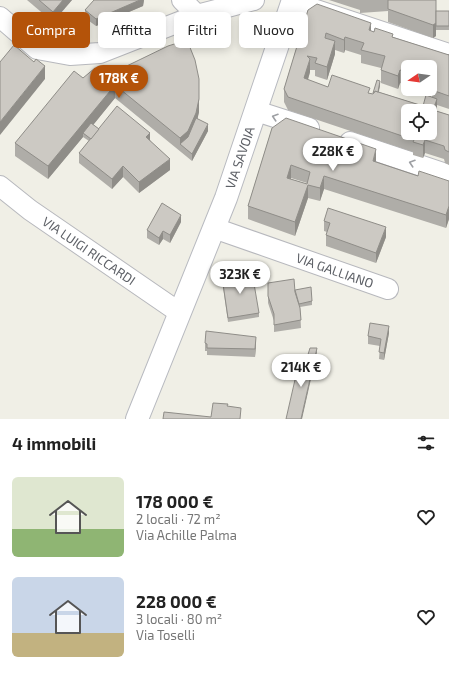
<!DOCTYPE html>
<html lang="it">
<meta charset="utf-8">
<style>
body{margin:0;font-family:"Exo 2",sans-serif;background:#f6f6f6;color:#222;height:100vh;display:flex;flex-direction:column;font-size:15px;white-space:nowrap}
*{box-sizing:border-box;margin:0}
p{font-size:13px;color:#767676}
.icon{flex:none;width:22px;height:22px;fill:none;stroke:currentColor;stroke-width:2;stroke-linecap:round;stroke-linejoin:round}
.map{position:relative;height:419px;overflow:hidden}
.drawer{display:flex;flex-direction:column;background:#fff;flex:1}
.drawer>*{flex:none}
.top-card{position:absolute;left:12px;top:12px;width:425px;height:36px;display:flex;gap:8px}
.needle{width:26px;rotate:257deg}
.controls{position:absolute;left:401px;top:60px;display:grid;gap:8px}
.controls a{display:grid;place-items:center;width:36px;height:36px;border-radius:6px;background:#fff;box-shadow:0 2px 10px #0003;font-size:20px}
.price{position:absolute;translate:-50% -34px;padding:0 9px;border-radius:14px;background:#fff;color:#222;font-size:13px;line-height:26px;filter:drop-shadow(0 1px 2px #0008)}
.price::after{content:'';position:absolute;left:50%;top:24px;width:12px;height:9px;margin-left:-6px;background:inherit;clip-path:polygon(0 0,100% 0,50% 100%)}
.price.active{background:#b45309;color:#fff}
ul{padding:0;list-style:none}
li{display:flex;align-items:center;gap:12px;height:100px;padding:0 12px}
li span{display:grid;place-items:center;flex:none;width:112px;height:80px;border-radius:6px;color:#555}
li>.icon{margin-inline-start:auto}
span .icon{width:48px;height:48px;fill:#fffc;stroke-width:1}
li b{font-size:17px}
h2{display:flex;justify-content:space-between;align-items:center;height:48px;padding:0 12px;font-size:17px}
.pill{padding:0 14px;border-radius:6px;background:#fff;box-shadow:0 2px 10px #0003;font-size:14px;line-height:36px}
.pill.active{background:#b45309;color:#fff}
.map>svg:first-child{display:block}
</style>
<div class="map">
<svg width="449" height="419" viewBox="0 0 449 419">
<rect width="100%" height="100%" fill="#f0efe6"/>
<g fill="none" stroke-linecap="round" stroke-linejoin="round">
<g stroke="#b7b8bd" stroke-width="22">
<g id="minor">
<path d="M182,0L197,15"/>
<path d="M292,2L449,54"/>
<path d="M0,17L37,49L70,55L100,53L197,15L254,0"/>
<path d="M256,111L309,128"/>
<path d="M350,142L449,175"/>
<path id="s1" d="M0,186L30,210L180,313"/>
<path id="s2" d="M214,228L388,289"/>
</g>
</g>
<g stroke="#b8bac0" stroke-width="24">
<g id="secondary">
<path id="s3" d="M137,419L226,198L293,0"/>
</g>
</g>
<use href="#minor" stroke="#fff" stroke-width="20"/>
<use href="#secondary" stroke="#fff" stroke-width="22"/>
</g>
<g fill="#afada8" fill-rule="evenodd">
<path d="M27,0H72L53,22Z"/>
<path d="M144,0L143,6L96,26L85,18V10Z"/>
<path d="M329,0H436V21L449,11V30H436V36L433,38L388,22V11L360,13V10Z"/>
<path d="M308,10L371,31L393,37L449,55V54V109L437,105V111L449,115V165L445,163L444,159L425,153L423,158L413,155V152L288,110L284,102V89ZM335,50L344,53L345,50L361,55V63L381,68V83L398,89L400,83L408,86V67H430V89H419L432,93V97L423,106L379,92L380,85L373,93V94L328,87L308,80L310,72V70H315V76L327,80L335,54Z"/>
<path d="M61,25L70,28L66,33L61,29Z"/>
<path d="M104,77L199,112L197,119L208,131L192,161L115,98L93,125L99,129L150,140L170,170L139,193L123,177L112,189L79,163V153L89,141L83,137L48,179L15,156V143L83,78Z"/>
<path d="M272,128L418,176L449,181V219L446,228L324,189L320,201L308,198L295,236L248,219V206ZM291,178L307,183V184L291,179Z"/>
<path d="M324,221L386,237L376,263L326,246V235L327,232L324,231Z"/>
<path d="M181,222L170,243L163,239L159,245L147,238V230Z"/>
<path d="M222,277L259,313V317L228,322L222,280Z"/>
<path d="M268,283L295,290L312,301V305L300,307L301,328L274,332V321L268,303Z"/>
<path d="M389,333L384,360L379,359L380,346L368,344V336Z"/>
<path d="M205,343L256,344L255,357L207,355V351H205Z"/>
</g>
<g fill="#8f8d88">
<path d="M63,0H72L53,22V12Z"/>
<path d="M140,0H144L143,6L96,26V19Z"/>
<path d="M371,23V36L369,30Z"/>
<path d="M436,23V36L433,38V25Z"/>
<path d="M70,25V28L66,33V29Z"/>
<path d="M345,37V50L344,53V40Z"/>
<path d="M335,41V54L327,80V67Z"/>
<path d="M310,59V72L304,92V78Z"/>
<path d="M45,66V79L0,135V122Z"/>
<path d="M400,70V83L398,89V76Z"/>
<path d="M199,79V112L196,126L188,144H180V151V138Z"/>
<path d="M380,81V85L377,98V94Z"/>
<path d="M115,85V98L85,135L83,133V137L48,179V166Z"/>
<path d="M437,99V112L433,110Z"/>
<path d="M208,124V131L192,161V154Z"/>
<path d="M150,133V143L146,137Z"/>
<path d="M425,140V153L423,158V145Z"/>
<path d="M376,149V162L373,161Z"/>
<path d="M170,159V170L139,193V182Z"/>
<path d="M291,165V178L287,191V178Z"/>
<path d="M123,166V177L112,189V179Z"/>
<path d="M324,176V189L320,201V188Z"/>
<path d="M308,185V198L295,236V222Z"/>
<path d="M449,206V219L446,228V215Z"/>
<path d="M181,215V222L170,243V235Z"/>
<path d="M386,227V237L376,263V253Z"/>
<path d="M163,231V239L159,245V238Z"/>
<path d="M389,326V333L384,360V353Z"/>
<path d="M256,337V344L255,357V349Z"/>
<path d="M317,348V352L302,419H301Z"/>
</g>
<g fill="#ccc9c3" stroke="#8f8d88" fill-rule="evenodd">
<path d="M39,0H63L53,12Z"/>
<path d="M94,0H140L96,19L85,10Z"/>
<path d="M388,0H436V23L433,25L388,9Z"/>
<path d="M317,4L371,23L369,30L374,32L375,28L393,34L392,37L449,55V54V96L432,90L435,81L430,79V67H408V73L400,70L398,76L381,70L385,56L361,50L364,43L345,37L344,40L326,33L325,38L335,41L327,67L315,63L317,58L307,56L310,59L304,78L328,87L332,75L370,88L368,93L373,94L375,91L423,106L426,95L437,99L433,110L449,115V152L445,150L444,146L425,140L423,145L413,142L414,140L288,97L284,89L308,10ZM408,111H430V133H408Z"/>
<rect x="436" y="11" width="13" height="15"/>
<path d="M65,20L70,25L66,29L61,25Z"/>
<path d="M187,40L195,60L199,79V99L196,113L188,131L180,138L115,85L48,166L15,143L74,71L83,78L95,68L104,77L168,46Z"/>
<path d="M14,45L34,62L36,59L45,66L0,122V62Z"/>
<path d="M377,80L380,81L378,92L375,91L374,93H373Z"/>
<path d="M117,106L150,133L146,137L170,159L139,182L123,166L112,179L79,153Z"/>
<path d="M196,118L208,124L192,154L180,144L188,137Z"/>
<path d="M286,118L376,149L373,161L418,176L419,171L449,181V206L446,215L324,176L320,188L308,185L295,222L248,206L272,128ZM291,165L310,172L307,184L287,178Z"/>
<path d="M91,123L99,129L91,139L83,133Z"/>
<path d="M162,203L181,215L170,235L163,231L159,238L147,230Z"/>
<path d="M328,208L386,227L376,253L326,235L330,223L324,221Z"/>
<path d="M252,272L259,313L228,318L222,277Z"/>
<path d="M294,279L295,292L300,308L301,320L274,325V314L268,296V283Z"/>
<path d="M311,287L312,301L299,304L295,290Z"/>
<path d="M370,323L389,326L384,353L379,352L381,339L368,336Z"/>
<path d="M206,331L256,337L255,349L207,348V344L205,343Z"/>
<path d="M310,348H317L301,419H286L297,371H303Z"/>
<path d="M213,403L228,404L227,406L241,408L240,419H163L164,412L211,417Z"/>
</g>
<defs><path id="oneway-chevron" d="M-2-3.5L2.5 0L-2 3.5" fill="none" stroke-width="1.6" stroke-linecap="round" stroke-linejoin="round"/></defs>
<g stroke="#9ea0a4">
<use href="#oneway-chevron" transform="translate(275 117) rotate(-162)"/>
<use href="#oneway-chevron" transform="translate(412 163) rotate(-162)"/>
</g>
<g text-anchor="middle" stroke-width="3" stroke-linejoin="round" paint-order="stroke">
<g font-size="13" fill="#5e6167" stroke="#fff">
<text dy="5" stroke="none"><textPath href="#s3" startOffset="281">VIA SAVOIA</textPath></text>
<text dy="5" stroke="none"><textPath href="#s1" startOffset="110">VIA LUIGI RICCARDI</textPath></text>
<text dy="5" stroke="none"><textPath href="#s2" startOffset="128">VIA GALLIANO</textPath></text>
</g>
</g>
</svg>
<div class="controls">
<a><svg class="needle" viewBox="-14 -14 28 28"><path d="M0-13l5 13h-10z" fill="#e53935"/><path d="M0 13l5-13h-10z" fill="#767676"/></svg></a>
<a><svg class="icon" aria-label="locate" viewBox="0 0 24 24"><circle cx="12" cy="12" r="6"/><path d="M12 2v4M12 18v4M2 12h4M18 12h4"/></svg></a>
</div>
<b class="price active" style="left:119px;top:99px">178K €</b>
<b class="price" style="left:333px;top:172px">228K €</b>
<b class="price" style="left:240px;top:295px">323K €</b>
<b class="price" style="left:301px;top:388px">214K €</b>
<div class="top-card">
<a class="pill active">Compra</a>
<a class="pill">Affitta</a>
<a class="pill">Filtri</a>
<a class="pill">Nuovo</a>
</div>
</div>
<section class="drawer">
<h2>4 immobili<svg class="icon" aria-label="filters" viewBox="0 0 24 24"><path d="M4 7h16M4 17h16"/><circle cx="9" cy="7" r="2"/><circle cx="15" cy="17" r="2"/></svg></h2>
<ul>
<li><span style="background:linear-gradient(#dfe7d0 65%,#8fb573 0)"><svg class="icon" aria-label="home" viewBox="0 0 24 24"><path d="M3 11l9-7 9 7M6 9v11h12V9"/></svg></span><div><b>178 000 €</b><p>2 locali · 72 m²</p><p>Via Achille Palma</p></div><svg class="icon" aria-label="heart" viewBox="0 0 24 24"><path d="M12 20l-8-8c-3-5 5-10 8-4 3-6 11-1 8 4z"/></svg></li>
<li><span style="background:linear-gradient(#c9d6e8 70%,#c2b280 0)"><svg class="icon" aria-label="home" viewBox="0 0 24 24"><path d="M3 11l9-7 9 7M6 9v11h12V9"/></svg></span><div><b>228 000 €</b><p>3 locali · 80 m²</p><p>Via Toselli</p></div><svg class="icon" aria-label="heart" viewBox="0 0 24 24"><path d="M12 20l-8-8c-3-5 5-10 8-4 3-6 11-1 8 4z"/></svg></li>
</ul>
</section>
